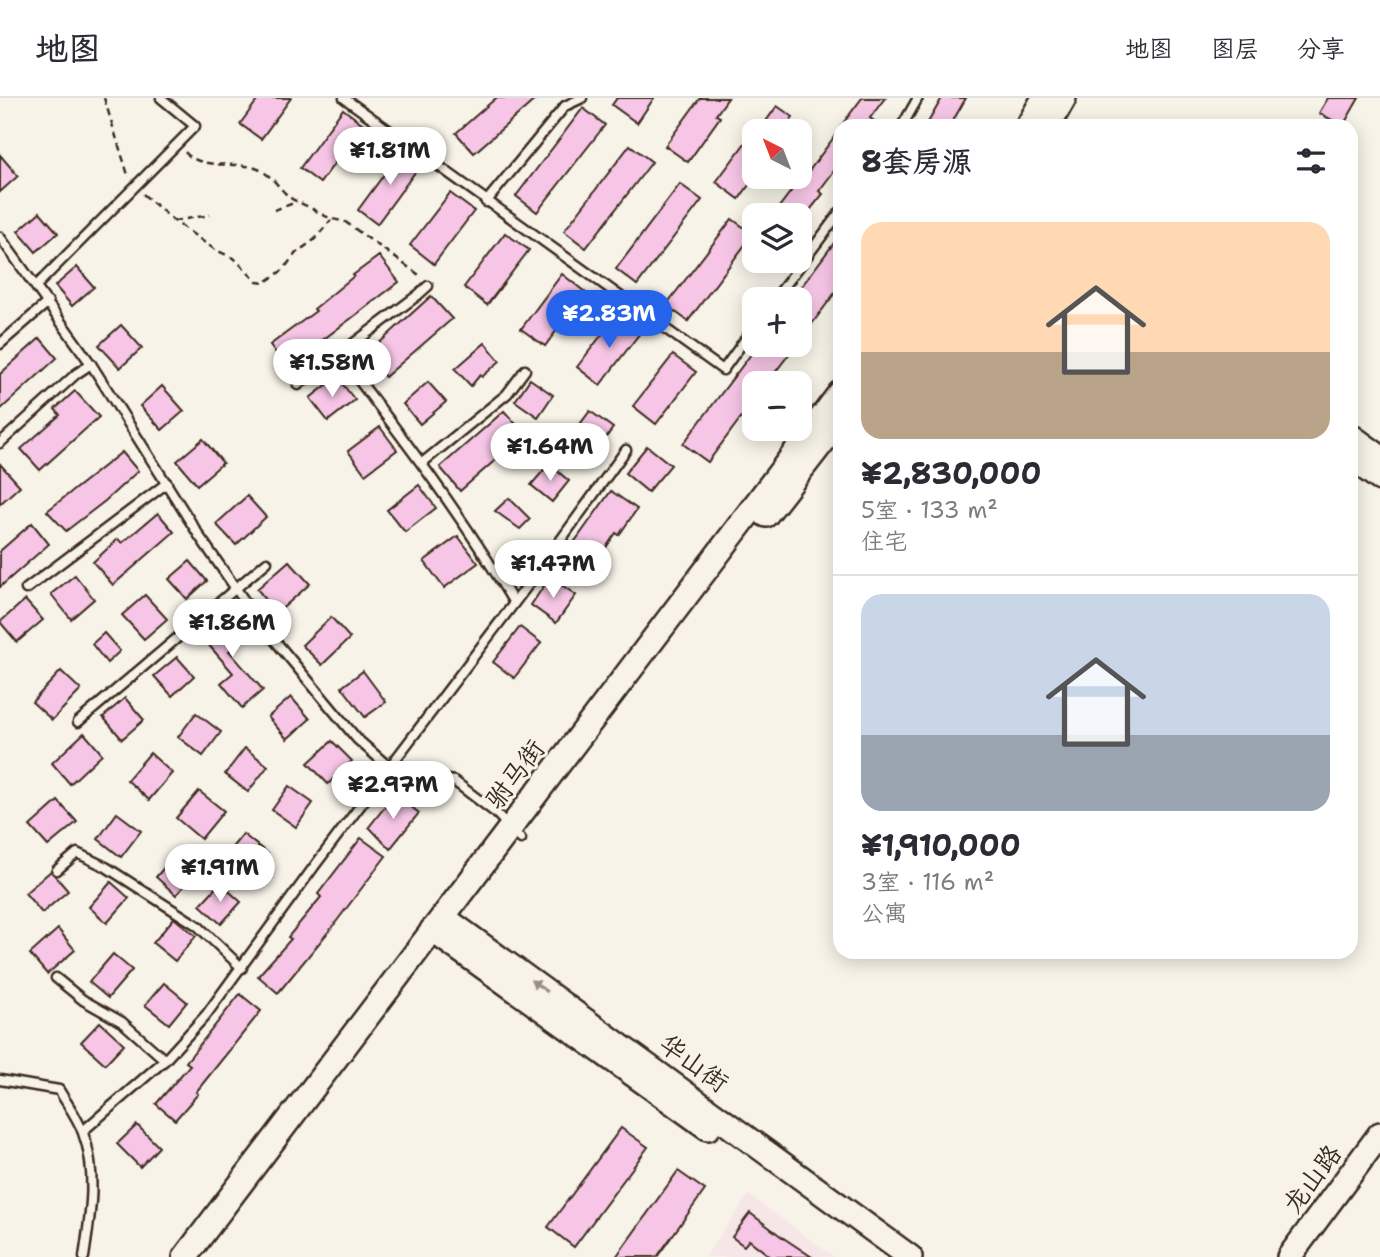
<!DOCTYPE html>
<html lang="zh">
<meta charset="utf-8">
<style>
body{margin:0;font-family:"Shantell Sans","LXGW WenKai TC",sans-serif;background:#f7f7f7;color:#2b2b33;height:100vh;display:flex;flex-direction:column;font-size:26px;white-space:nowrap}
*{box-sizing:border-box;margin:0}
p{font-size:23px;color:#7c7c81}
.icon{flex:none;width:38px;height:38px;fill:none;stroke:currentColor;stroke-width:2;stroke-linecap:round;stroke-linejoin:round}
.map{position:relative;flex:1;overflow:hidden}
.side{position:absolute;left:833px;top:21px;width:525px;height:840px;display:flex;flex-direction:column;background:#fff;border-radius:21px;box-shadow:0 4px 18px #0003}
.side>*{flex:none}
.needle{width:46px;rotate:318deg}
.fabs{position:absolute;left:742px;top:21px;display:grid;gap:14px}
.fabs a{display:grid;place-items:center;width:70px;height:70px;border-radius:14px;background:#fff;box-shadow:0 4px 18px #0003;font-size:35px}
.price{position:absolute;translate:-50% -60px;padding:0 16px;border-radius:24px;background:#fff;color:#222;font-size:23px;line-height:46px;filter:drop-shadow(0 2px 4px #0008)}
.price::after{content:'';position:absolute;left:50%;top:42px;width:21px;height:16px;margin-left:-10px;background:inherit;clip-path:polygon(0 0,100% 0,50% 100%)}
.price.current{background:#2563eb;color:#fff}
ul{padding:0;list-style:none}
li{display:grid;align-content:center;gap:14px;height:371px;padding:0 28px}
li+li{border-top:2px solid #e1e1e2}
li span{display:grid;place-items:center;height:217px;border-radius:21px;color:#555}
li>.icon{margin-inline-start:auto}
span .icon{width:126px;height:126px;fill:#fffc;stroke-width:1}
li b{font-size:30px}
h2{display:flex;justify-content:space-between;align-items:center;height:84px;padding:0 28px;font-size:30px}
header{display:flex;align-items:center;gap:42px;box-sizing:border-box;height:98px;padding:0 35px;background:#fff;border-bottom:2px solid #e1e1e2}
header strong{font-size:33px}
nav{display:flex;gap:38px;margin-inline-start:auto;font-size:24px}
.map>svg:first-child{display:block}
</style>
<header>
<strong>地图</strong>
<nav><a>地图</a><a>图层</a><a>分享</a></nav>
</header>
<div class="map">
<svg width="1380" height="1159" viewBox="0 0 1380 1159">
<rect width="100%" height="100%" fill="#f7f3e8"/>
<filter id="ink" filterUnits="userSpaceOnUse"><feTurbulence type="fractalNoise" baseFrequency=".0143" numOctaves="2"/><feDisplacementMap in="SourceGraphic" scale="14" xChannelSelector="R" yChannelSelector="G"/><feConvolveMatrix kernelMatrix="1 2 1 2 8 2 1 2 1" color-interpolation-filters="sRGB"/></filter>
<g filter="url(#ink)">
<path fill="#f7e6e7" d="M749,1097L834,1159H705Z"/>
<g fill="#f7c6e6" stroke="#3b2a1e" stroke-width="2">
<path d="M259,0H291L261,41L240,26Z"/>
<path d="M496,0H537L474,55L456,35Z"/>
<path d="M617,0H654L637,25L612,7Z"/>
<path d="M700,0H728L716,17L720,19L688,64L665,48Z"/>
<path d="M862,0H885L870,20L881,28H841Z"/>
<path d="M942,0H966L950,28H926Z"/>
<path d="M1328,0H1359L1343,28L1319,15Z"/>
<path d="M777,8L793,19L783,33H759Z"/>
<path d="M583,10L605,27L537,114L516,98Z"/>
<path d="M343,11L363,26L320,85L300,70Z"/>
<path d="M840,31V65L819,93L823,96L806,117H773L801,80L803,81Z"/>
<path d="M754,33V80L739,101L716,84Z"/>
<path d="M630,47L652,64L586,150L564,133Z"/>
<path d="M402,52L421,66L377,126L358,112Z"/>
<path d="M0,57L18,78L0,94Z"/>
<path d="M680,86L702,102L637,187L616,171Z"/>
<path d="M450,95L474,113L434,166L410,147Z"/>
<path d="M40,114L58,135L36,154L18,133Z"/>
<path d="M732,121L753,136L688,223L666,207Z"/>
<path d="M505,135L529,152L487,207L464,189Z"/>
<path d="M840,137V188L800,242V201H792Z"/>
<path d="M379,158L399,184L287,269L270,247L316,213L314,211L354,178L353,177Z"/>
<path d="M77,169L94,189L72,208L55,188Z"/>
<path d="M562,176L585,194L545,248L521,231Z"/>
<path d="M431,198L452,221L385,279L366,257Z"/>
<path d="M617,217L640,235L600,287L577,269Z"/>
<path d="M121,227L142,250L120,270L99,247Z"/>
<path d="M40,240L57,260L0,312V276Z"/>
<path d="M485,245L500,263L482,279L480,277L471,288L455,271Z"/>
<path d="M758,247H796L767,285H754V302L708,364L683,346Z"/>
<path d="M673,257L696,274L656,326L633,308Z"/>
<path d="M337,279L355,302L328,323L310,300Z"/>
<path d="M530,281L553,297L538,319L515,303Z"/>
<path d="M428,284L446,304L420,326L403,306Z"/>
<path d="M162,288L184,313L162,332L140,308Z"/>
<path d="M75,293L99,319L40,372L21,351L60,317L55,311Z"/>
<path d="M504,313L525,336L460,393L440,369Z"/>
<path d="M590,313L613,330L588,364L565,346Z"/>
<path d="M380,329L397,352L365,376L348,353Z"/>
<path d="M203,341L223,365L197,387L177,363Z"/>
<path d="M647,348L671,367L648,394L625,375Z"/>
<path d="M122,354L138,373L105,403L66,433L47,413Z"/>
<path d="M0,366L20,388L0,406Z"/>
<path d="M549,366L569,383L552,404L531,387Z"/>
<path d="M419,387L436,410L405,434L387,412Z"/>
<path d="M611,393L637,411L619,437L616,435L587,477L563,460Z"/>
<path d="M247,398L266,419L236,447L216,426Z"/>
<path d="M509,400L530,421L520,431L495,413Z"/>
<path d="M158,415L174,434L113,487L93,464L118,441L122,445Z"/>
<path d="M32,425L49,446L0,489V453Z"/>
<path d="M458,438L478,465L444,490L424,463Z"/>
<path d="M190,463L207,483L187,501L169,481Z"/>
<path d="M289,463L310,486L277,515L257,491Z"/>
<path d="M75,477L94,501L71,521L51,496Z"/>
<path d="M550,479L576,497L556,525L531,507Z"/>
<path d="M145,497L167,521L144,541L122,517Z"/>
<path d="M25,502L43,522L17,544L0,524Z"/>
<path d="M230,514L249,537L229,553L263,592L242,610L221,585L233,575L201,538Z"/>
<path d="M331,519L350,540L322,567L302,547Z"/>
<path d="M520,529L541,545L514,580L493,564Z"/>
<path d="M104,535L120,553L107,565L92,546Z"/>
<path d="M177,559L194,578L172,598L154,578Z"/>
<path d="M61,573L81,592L52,622L32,604Z"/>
<path d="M363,573L386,604L365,619L342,589Z"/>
<path d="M291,599L310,621L287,641L268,619Z"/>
<path d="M125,600L144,622L122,641L103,619Z"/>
<path d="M196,615L221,634L203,658L178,639Z"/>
<path d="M84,635L102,656L70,686L52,665Z"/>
<path d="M332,643L352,663L328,686L308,665Z"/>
<path d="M245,650L268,668L248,694L225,676Z"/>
<path d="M150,655L172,675L149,702L127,682Z"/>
<path d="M289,688L313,705L296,729L272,712Z"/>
<path d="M199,693L224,713L201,741L176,720Z"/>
<path d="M395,696L419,715L390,751L369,729Z"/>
<path d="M58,703L77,724L48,748L30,728Z"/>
<path d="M117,715L141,733L121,759L98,741Z"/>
<path d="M243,736L268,756L250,779L225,758Z"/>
<path d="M361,740L386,758L330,832L278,895L258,878L291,841L288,839L321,799L318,796Z"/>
<path d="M176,756L197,774L176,797L156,779Z"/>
<path d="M51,773L68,793L42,815L25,795Z"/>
<path d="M111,784L129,800L107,825L89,809Z"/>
<path d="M220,785L241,804L221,826L200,807Z"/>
<path d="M174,820L196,838L175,863L153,845Z"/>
<path d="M58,831L75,852L47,876L30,856Z"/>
<path d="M113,856L132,872L108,900L89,884Z"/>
<path d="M164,885L187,904L169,926L145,907Z"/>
<path d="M240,896L261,913L196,994L198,996L175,1022L156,1006L190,967L186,964Z"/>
<path d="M100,924L124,946L105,966L81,944Z"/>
<path d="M137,1027L159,1049L140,1069L117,1046Z"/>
<path d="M621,1030L648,1049L574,1149L548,1129Z"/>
<path d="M678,1073L705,1092L657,1159H616Z"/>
<path d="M750,1115L782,1139L812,1159H771L749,1142L744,1148L732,1139Z"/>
</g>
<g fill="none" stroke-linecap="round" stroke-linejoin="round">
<g stroke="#3b2a1e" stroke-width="13">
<g id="lane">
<path d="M344,0L723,272L754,229"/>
<path d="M902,28L918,0"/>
<path d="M486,104L565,8L582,0"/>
<path d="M0,139L91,266L200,439L257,521L357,641L390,670L419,678L454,683L496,715L521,741"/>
<path d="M36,188L195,28L161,0"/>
<path d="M775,201L840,114"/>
<path d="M0,246L48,204"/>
<path d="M339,256C401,337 462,417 514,505"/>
<path d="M298,287L418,197L428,188"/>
<path d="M0,345L76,276L91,266"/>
<path d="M422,365L507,296L525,272"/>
<path d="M26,491L167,385"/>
<path d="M78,624L267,464"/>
<path d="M57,772L77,755L106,769L198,828L242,870"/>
<path d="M56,880L83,902L122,924L165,962"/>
<path d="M0,982L59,992C67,1006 78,1020 83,1035C98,1074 90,1119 84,1159"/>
<path d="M83,1033L165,962L206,917L316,766L531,483L626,352"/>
</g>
</g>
<g stroke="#3b2a1e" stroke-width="28">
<g id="secondary">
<path d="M1028,28L1044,0"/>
<path d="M1048,28L1064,0"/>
<path d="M1351,338L1380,359"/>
<path d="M1351,360L1380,381"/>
<path d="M766,417L840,322"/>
<path d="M443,819L910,1159"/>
<path d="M432,832L708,1030"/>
<path d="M185,1159L840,295"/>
<path d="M1289,1159L1380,1036"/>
</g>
</g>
<g stroke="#3b2a1e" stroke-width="2.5" stroke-dasharray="7 5" stroke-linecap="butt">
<path d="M104,0L128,77"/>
<path d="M185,54C201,73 236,62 258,71C271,77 276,86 286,96C293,103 301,105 309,109C322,116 329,122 344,123L422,179"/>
<path d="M143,96L174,123L214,151L235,161L257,184L264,185L283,172L296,155L314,142L331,122"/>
<path d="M274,112L297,104"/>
<path d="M174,123L210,117"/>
</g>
<use href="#lane" stroke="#f7f3e8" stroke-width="8"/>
<use href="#secondary" stroke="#f7f3e8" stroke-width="23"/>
</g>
<defs><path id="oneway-solid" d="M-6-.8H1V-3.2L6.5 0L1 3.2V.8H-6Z" transform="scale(1.75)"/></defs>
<use fill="#998e83" href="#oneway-solid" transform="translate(539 888) rotate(-144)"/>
</g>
<g text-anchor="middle" stroke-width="6" stroke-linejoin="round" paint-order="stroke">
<g font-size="26" fill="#3b2a1e" stroke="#f7f3e8">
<text transform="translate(515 676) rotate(-53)" y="9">驸马街</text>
<text transform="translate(694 965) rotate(36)" y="9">华山街</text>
<text transform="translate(1312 1081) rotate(-53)" y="9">龙山路</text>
</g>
</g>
</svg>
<div class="fabs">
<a><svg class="needle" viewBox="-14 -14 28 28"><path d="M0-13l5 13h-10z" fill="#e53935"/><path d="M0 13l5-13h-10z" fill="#7c7c81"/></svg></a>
<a><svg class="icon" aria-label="layers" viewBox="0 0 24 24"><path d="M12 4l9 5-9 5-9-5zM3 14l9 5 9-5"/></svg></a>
<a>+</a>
<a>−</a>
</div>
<b class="price" style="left:390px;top:89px">¥1.81M</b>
<b class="price current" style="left:609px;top:252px">¥2.83M</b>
<b class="price" style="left:332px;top:301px">¥1.58M</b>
<b class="price" style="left:550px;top:385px">¥1.64M</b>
<b class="price" style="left:553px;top:502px">¥1.47M</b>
<b class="price" style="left:232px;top:561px">¥1.86M</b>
<b class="price" style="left:393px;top:723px">¥2.97M</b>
<b class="price" style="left:220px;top:806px">¥1.91M</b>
<section class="side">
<h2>8套房源<svg class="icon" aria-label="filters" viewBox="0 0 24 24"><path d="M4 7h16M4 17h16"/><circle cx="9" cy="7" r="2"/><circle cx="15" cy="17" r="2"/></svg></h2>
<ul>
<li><span style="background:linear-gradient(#ffd9b3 60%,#b9a48a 0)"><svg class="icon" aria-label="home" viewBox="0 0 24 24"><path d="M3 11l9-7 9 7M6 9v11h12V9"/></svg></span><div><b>¥2,830,000</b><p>5室 · 133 m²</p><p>住宅</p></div></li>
<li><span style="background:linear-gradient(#c9d6e8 65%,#9aa5b1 0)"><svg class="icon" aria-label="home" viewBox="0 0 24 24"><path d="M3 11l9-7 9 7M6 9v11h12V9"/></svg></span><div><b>¥1,910,000</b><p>3室 · 116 m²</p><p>公寓</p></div></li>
</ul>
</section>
</div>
